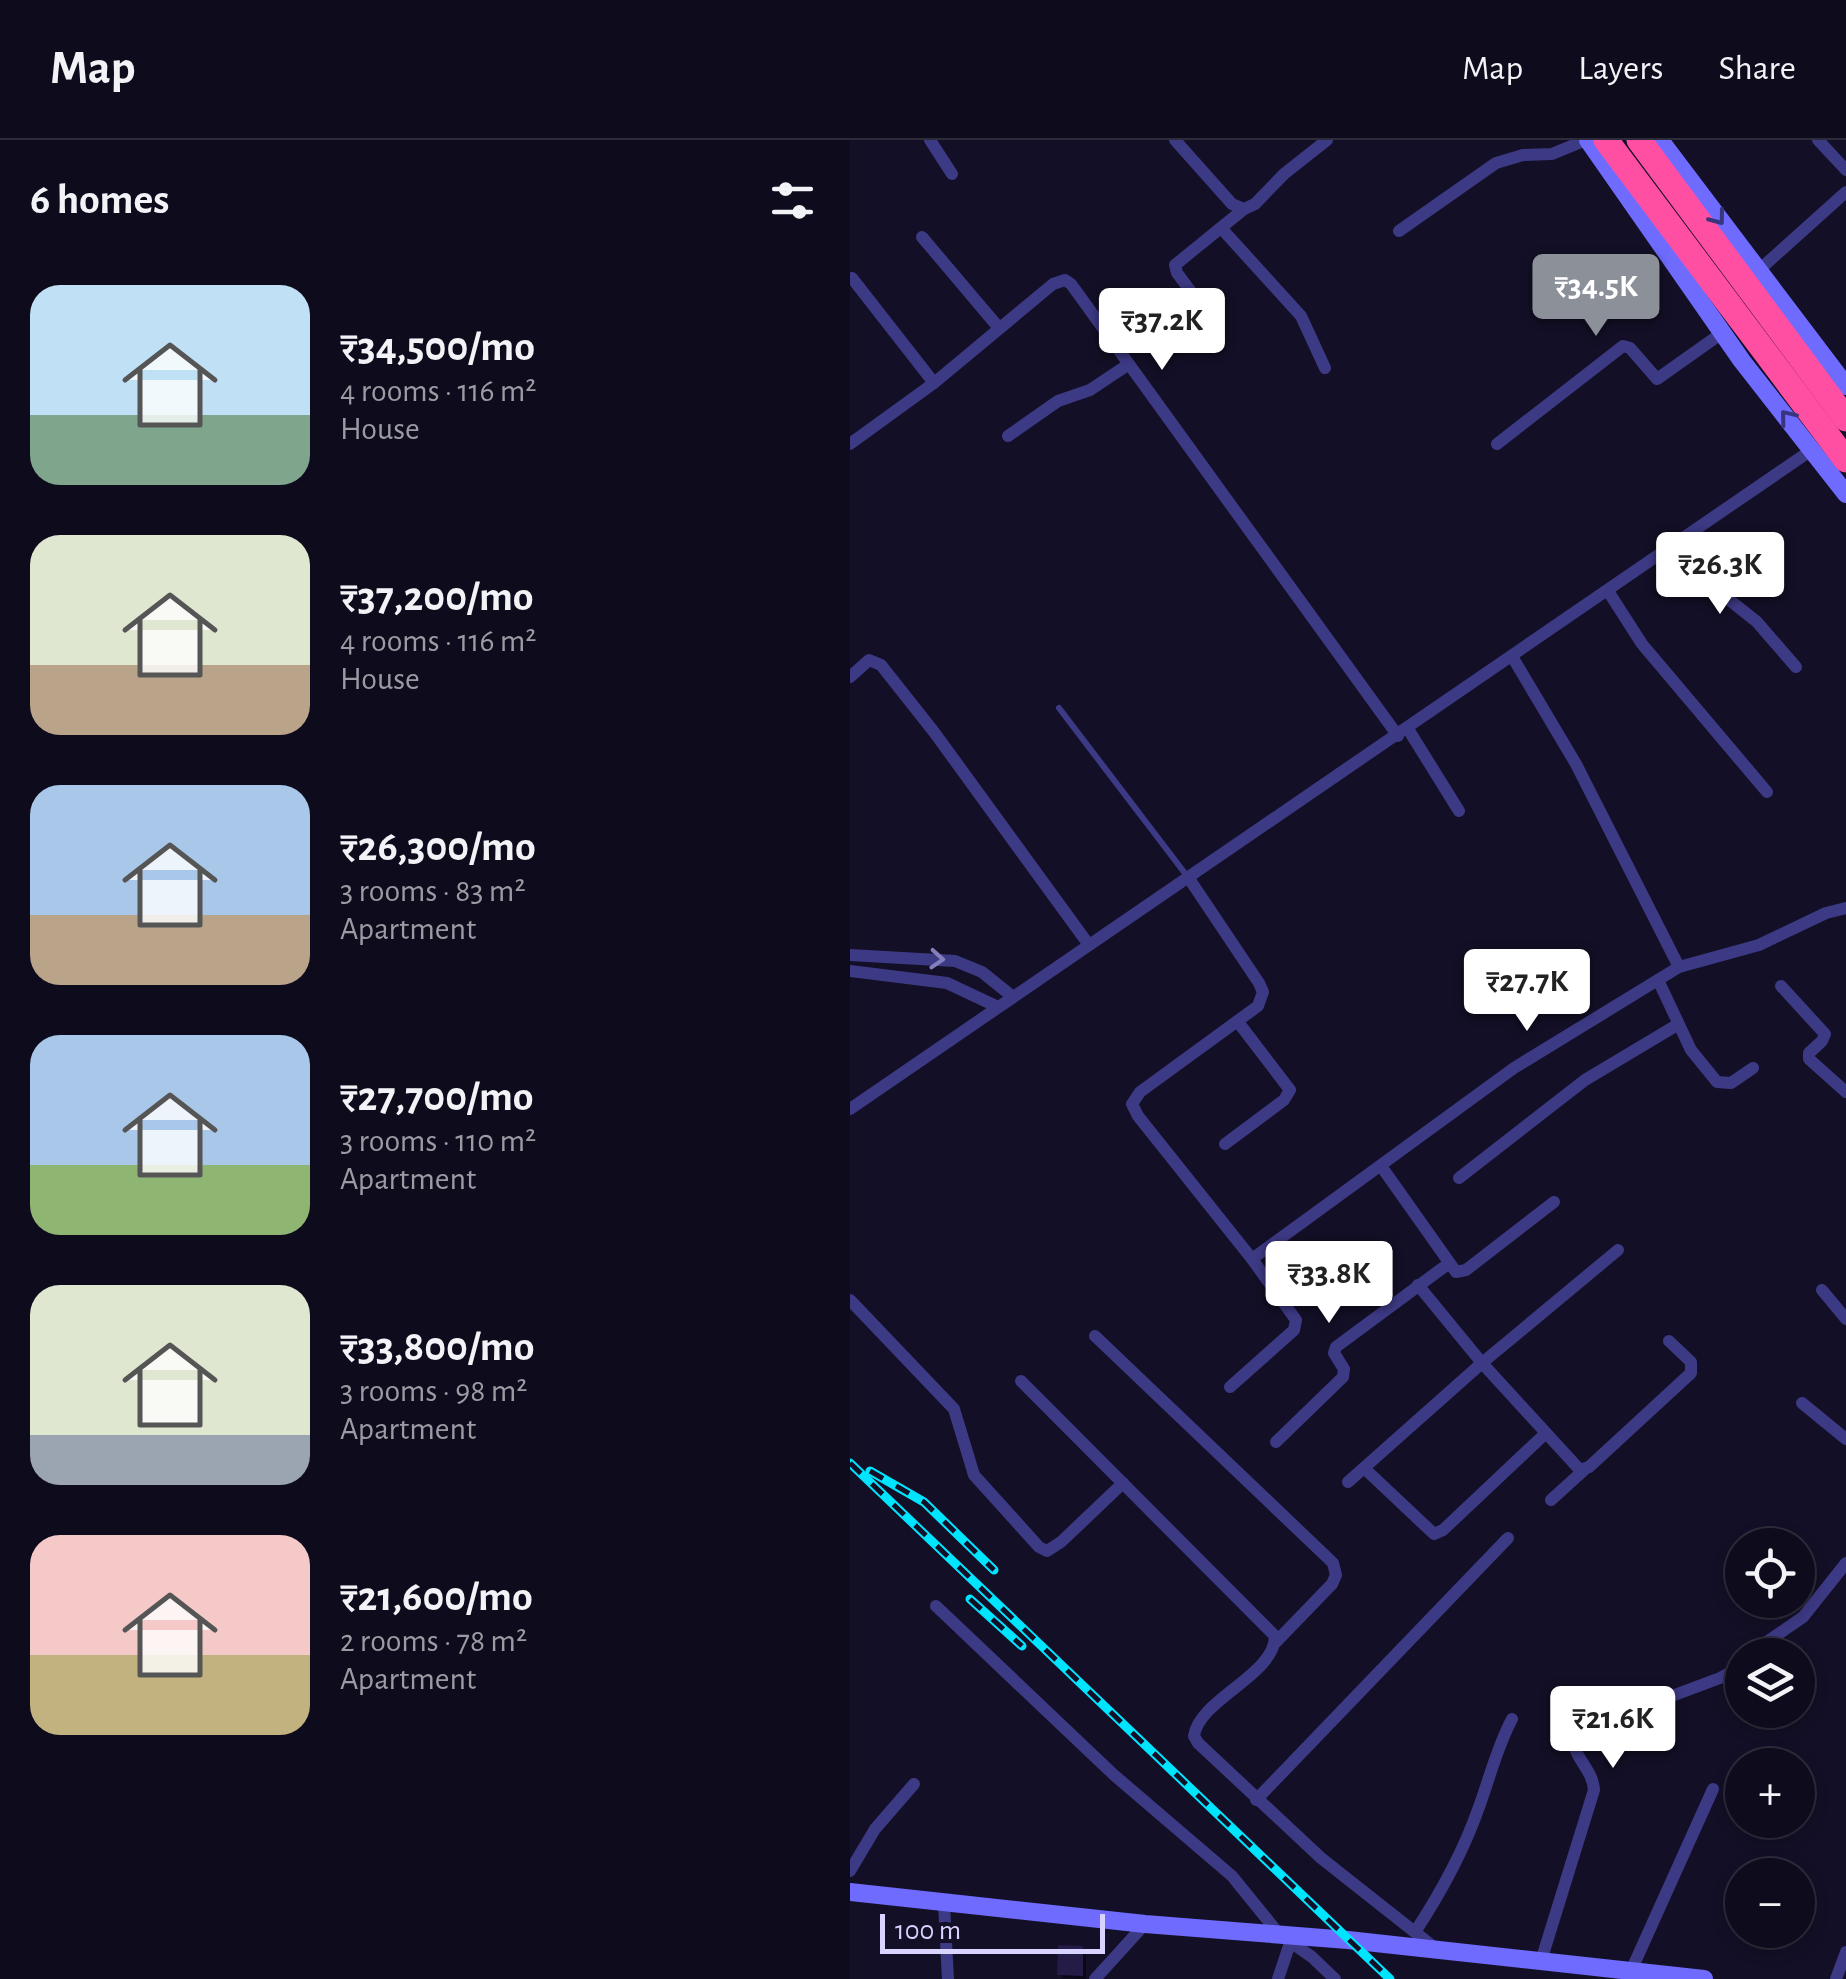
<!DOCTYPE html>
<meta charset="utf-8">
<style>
body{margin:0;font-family:"Alegreya Sans",sans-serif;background:#1c1929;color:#f1f3f6;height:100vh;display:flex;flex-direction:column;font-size:38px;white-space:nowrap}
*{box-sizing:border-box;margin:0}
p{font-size:32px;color:#9b9ba3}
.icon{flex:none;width:55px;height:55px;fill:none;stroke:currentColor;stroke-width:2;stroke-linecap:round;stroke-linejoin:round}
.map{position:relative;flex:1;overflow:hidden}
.panel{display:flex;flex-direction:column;background:#0e0b1c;width:850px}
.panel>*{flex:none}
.controls{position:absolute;left:875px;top:1388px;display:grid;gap:20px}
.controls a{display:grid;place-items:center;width:90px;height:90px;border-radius:50%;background:#0e0b1c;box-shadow:0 5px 15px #0003,0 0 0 2px #2e2b3b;font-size:50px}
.scale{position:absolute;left:30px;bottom:25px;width:225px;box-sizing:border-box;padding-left:10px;border:5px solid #d9d4ff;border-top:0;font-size:28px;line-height:35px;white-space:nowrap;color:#d9d4ff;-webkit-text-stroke:8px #130f26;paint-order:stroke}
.price{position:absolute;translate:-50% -85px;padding:0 22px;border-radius:10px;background:#fff;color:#222;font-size:32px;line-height:65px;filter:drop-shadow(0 2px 5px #0008)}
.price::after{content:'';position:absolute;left:50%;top:60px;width:30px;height:22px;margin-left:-15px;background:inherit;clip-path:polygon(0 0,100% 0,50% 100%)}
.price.on{background:#8c9099;color:#fff}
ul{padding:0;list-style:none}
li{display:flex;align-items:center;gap:30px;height:250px;padding:0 30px}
li span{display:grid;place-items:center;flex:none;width:280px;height:200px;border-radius:30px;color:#555}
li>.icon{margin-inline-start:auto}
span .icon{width:120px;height:120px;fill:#fffc;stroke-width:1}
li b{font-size:42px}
h2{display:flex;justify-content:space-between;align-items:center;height:120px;padding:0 30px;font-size:42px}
header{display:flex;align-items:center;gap:60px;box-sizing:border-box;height:140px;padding:0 50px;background:#0e0b1c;border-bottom:2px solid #2e2b3b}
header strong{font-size:48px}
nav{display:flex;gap:55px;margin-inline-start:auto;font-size:35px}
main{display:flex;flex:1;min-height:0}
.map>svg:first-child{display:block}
</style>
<header>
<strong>Map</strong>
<nav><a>Map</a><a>Layers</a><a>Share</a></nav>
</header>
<main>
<section class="panel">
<h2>6 homes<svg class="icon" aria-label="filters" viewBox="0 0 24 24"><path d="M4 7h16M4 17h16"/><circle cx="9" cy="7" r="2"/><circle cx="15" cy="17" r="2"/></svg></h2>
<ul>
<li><span style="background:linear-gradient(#bfe0f5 65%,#7fa58c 0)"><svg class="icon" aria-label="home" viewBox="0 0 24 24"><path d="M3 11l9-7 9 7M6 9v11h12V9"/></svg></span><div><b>₹34,500/mo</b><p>4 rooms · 116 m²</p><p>House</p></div></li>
<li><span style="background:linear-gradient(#dfe7d0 65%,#b9a48a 0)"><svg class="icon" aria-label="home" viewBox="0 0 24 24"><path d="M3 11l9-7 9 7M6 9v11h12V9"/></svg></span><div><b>₹37,200/mo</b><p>4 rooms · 116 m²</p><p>House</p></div></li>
<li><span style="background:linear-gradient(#a9c7e8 65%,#b9a48a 0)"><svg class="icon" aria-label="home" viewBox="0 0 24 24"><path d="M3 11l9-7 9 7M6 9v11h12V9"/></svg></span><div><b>₹26,300/mo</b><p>3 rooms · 83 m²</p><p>Apartment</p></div></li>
<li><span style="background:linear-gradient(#a9c7e8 65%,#8fb573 0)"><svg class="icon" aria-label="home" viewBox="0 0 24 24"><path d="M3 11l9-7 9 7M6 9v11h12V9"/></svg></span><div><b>₹27,700/mo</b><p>3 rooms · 110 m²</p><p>Apartment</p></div></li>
<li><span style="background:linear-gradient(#dfe7d0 75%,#9aa5b1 0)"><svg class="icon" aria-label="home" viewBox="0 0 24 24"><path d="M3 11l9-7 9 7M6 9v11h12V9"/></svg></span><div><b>₹33,800/mo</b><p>3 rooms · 98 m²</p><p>Apartment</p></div></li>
<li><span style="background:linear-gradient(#f6c9c9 60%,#c2b280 0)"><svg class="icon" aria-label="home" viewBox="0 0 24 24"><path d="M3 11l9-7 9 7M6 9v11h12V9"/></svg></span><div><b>₹21,600/mo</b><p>2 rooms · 78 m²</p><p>Apartment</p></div></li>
</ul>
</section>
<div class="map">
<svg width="996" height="1839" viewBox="0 0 996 1839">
<rect width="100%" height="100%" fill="#130f26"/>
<path fill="#0007" d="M232,1808L236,1812V1839L214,1838L210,1834Z"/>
<path fill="#241b47" d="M208,1805L233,1806V1836L207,1835Z"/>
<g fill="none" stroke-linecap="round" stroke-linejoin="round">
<path stroke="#3d3a85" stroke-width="6" d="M209,568L337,736"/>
<g stroke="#3d3a85" stroke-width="12">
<path d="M80,0L102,34"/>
<path d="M325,0L382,64L394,69L405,64L434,34L477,0"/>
<path d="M968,0L996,30"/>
<path d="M372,89L451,176L475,228"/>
<path d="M549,91L646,23L673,15L702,14L736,0"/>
<path d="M72,97L149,188"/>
<path d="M908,131L996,52"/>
<path d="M2,138L84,243"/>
<path d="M351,165L327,133L325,125L394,69"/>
<path d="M158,296L208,261L240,250L279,224"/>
<path d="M0,304L84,243L203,144L215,140L221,144L548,596"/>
<path d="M647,304L773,206L780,208L807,239L872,193"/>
<path d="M828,404L852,438L907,482L946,527"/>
<path d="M758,451L792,504L917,652"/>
<path d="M663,518L726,624L829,827"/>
<path d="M0,537L19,520L31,525L84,592L239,805"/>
<path d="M558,589L609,671"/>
<path d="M338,737L409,843L413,852L408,866L290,952L282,964L288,976L402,1119L446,1180L444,1190L380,1247"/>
<path d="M0,815L105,821L132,832L163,857"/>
<path d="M0,831L97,843L148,867"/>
<path d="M808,840L841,910L867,942L881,943L903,928"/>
<path d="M931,846L975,894L972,901L959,913V919L996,952"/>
<path d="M0,969L963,309"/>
<path d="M375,1004L434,960L440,950L388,882"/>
<path d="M531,1026L606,1132L616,1130L704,1062"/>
<path d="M609,1038L735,940L827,885"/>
<path d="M402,1119L664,928L829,827L909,805L976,773L996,768"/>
<path d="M568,1145L632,1223L730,1330L739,1327L841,1233V1222L819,1201"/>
<path d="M972,1150L996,1179"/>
<path d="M0,1160L104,1269L124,1335L189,1407L197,1411L211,1402L273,1343"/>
<path d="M245,1196L483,1423L486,1435L482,1444L425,1503"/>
<path d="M171,1241L425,1496C425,1535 349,1559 344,1596L348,1603L471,1718L585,1808"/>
<path d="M952,1263L996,1299"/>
<path d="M426,1302L493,1237L494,1229L484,1213L486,1207L598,1124"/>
<path d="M514,1328L584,1394L593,1390L696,1293"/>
<path d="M498,1342L632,1223L768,1110"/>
<path d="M701,1360L734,1330"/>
<path d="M86,1466L264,1635L382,1736L429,1794L462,1817L485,1839"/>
<path d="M898,1515L953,1477L996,1423"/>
<path d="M406,1660L658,1398"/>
<path d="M0,1731L25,1689L64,1644"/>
<path d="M94,1764L98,1839"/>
<path d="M565,1792C590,1754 614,1710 629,1667C640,1637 647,1607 662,1579"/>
<path d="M691,1821L744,1650C743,1630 724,1618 723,1599L747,1584L870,1538L885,1530L892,1521"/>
<path d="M781,1831L863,1649"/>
<path d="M245,1839L295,1784"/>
<path d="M428,1839L440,1803"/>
<path d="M986,1839L996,1812"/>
</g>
<g stroke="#6f6bff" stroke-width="18">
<path d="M738,0L892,221L996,354"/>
<path d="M810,0L996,246"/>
<path d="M0,1752L295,1784L498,1800L854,1839"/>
</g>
<g stroke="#ff4fa3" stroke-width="25">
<path d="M756,0L996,320"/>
<path d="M789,0L996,279"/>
</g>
<g stroke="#00e5ff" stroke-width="9">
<g id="rail">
<path d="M0,1323L540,1839"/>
<path d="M20,1331L74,1362L144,1430"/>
<path d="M120,1459L172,1506"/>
</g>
</g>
<use href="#rail" stroke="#130f26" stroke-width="5" stroke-dasharray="15" stroke-linecap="butt"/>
</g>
<defs><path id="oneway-chevron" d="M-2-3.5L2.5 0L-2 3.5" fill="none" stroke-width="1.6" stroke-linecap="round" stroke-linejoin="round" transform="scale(2.5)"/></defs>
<g stroke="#38347d">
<use href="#oneway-chevron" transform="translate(868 78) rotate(53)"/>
<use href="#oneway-chevron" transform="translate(937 277) rotate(-129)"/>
</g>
<use stroke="#837fbc" href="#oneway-chevron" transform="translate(87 819) rotate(4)"/>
</svg>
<div class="controls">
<a><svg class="icon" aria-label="locate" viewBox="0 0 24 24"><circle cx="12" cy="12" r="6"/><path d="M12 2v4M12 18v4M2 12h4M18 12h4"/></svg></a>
<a><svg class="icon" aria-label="layers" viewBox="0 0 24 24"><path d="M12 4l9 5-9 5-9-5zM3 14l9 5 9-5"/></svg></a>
<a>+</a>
<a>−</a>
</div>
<div class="scale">100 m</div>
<b class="price on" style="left:746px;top:199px">₹34.5K</b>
<b class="price" style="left:312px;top:233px">₹37.2K</b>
<b class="price" style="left:870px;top:477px">₹26.3K</b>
<b class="price" style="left:677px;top:894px">₹27.7K</b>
<b class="price" style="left:479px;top:1186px">₹33.8K</b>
<b class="price" style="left:763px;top:1631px">₹21.6K</b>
</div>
</main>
